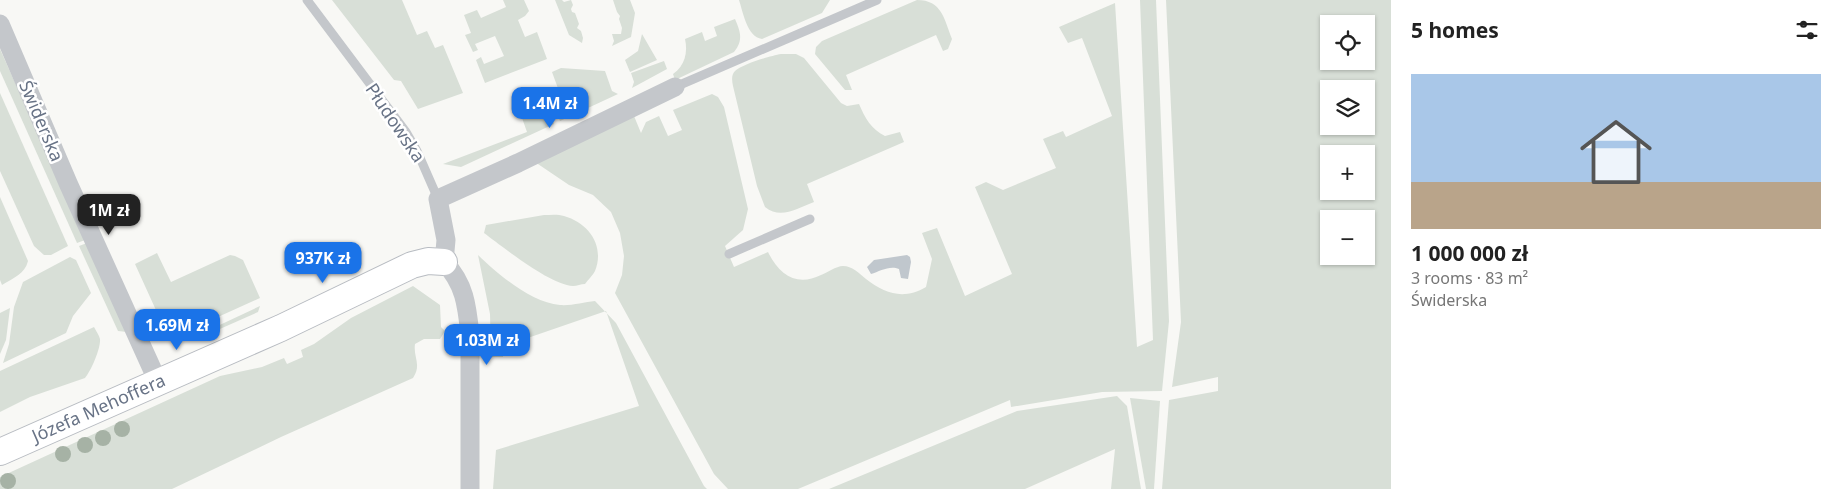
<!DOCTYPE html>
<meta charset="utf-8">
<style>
body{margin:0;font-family:"Noto Sans",sans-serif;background:#f6f6f6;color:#222;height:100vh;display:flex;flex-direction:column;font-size:19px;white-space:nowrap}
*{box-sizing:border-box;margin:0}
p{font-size:16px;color:#767676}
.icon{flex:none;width:28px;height:28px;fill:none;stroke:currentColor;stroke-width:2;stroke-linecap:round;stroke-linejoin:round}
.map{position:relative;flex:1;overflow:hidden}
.details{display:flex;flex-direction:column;background:#fff;width:450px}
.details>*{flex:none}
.fabs{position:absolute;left:1320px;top:15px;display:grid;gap:10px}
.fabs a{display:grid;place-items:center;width:55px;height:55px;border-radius:0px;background:#fff;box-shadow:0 1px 4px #0004;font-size:25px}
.price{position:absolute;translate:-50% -42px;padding:0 11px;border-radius:10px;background:#1a73e8;color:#fff;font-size:16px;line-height:32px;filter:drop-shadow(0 1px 2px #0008)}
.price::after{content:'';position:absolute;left:50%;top:30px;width:15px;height:11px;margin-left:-8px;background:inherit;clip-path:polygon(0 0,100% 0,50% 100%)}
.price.active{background:#222;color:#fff}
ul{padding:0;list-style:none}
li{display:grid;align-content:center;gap:10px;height:265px;padding:0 20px}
li span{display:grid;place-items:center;height:155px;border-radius:0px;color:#555}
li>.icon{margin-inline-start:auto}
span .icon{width:90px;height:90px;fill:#fffc;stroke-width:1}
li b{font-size:21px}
h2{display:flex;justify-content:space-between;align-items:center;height:60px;padding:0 20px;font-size:21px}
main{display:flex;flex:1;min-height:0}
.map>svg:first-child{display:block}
</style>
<main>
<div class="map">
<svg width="1391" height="489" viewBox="0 0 1391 489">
<rect width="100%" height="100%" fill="#f8f8f5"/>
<g fill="#d8dfd7" fill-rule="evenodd">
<path d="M332,0H402L417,35L427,31L435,48L443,45L463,93L418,109L401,81L394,80Z"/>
<path d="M503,0H524L529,11L525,16L518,20L525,37L537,32L547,59L485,83L476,60L481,57L484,64L504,56L495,36L475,44L478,50L473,52L465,35L471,33L464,15L477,10L481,18L506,7Z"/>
<path d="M555,0H562L564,2L571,0L573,5L571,9L572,12L575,13L579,24L577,28L581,31L583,38L582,43L569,35Z"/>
<path d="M613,0H630L635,13L631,37L612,46L614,41L612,34H621L622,28L619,19L620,16L617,12Z"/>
<path d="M739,0H830L822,13L762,39C747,37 743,12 739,0Z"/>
<path d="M917,0C942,0 944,19 952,39L948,49L943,51L936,35L846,75L852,90H845L815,54L816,47L822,41Z"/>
<path d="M1140,0H1156L1169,321L1162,391L1102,392L1011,407L1010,400L798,489H728L714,474L615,293L622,275L624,256L620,233L611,212L593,195L569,185L535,162L634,116L641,133L646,122L659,116L668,136L682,130L673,110L712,94L718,97L724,107L748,209L743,230L725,246L734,267L768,252C779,275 797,287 821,275C827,273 836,266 843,266C852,266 859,273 866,279C885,294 904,300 926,287L932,259L922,233L937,228L965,296L1012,274L975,187L986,182L1003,190L1056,168L1043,139L1063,131L1066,137L1112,116L1082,38L1068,43L1059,27L1115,3L1137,347L1153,340Z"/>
<path d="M1166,0H1391V489H1162L1169,400L1218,391V377L1172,387L1181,322ZM1329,24H1366V61H1329ZM1329,89H1366V126H1329ZM1329,154H1366V191H1329ZM1329,219H1366V256H1329Z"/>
<path d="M735,19C740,31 744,40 734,52L675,80L673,74C685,66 688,52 685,39L702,32L705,41L717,36L714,27Z"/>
<path d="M642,34L657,60L630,72L625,60L638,51Z"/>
<path d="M0,49L85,240L77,243L0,71Z"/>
<path d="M781,54H796L804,58L841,103L847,106L859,104C865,118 871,129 885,136L900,132L904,142L807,184L814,202C797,208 781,220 765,207L757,186L733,86C732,81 731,75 735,71C743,64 770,56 781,54Z"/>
<path d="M664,61L667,69L632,88L634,82L631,73Z"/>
<path d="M561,68L605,71L612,91L618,94L560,121L554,106L563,102L552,72Z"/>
<path d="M0,93L68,246L51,255H44L34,246L0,171Z"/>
<path d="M548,108L554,124L461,167L443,164L527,132L522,118Z"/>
<path d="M0,197L28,261C25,274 13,278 2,285L0,280Z"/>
<path d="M544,215C550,215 558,214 564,216C589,223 605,246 595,271C593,275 588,280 585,284C581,284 577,286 573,286C550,285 503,247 484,233L486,225Z"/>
<path d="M87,243L127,332L118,331L79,246Z"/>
<path d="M157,253L171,282L230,255L235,256L243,260L260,298L187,331L160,319L135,264Z"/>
<path d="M478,255C498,274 531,303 560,305C571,306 584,302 595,301L616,323L704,486L707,489H493L496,450L639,406L606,311L504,346L503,357H491L490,314Z"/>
<path d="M70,257L76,260L91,293L73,316L66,333L3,363L9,344L14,307L23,282Z"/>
<path d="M413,286L440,305L441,327L445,331L440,339H424L415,344C413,357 422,365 413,378L281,437L172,489H0V477L220,376L262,367L284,358L287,364L303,357L301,350L314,344L351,318Z"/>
<path d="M260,306L258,312L195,340L194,337Z"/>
<path d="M10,308L6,340L0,354V313Z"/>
<path d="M94,327C96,331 99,335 100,339C101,348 91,371 85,378L30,397L0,412V371Z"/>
<path d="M1117,396L1127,406L1141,489H1111L1115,449L1025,489H829L1017,411Z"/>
<path d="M1130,398L1160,401L1154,489H1146Z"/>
</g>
<path fill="#c0c7cd" d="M907,255L910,257L911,262L908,279L901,278L899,269C890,265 880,271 871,274L867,267L874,260Z"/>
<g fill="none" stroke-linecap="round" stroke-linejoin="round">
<g stroke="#b8bcc2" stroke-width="28">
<g id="secondary">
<path id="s1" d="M0,452L281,328L412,265L428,261L444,262"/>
</g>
</g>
<g stroke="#c4c7cb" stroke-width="9">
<path d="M307,0L406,132L417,151L438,199"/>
<path d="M675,87L877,0"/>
<path d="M729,254L810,219"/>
</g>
<g stroke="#c4c7cb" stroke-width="19">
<path d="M0,24L68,183L158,382"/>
<path d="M470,489V335C467,306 465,284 444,262L446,240L438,199L518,163L675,87"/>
</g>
<use href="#secondary" stroke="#fff" stroke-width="26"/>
</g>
<g fill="#a6b2a5">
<circle cx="122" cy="429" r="8"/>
<circle cx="103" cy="438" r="8"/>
<circle cx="85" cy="445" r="8"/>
<circle cx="63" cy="454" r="8"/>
<circle cx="8" cy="481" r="8"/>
</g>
<g text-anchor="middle" stroke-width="5" stroke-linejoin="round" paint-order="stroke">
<g font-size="18" fill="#687386" stroke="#fff">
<text transform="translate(41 121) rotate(67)" y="6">Świderska</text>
<text transform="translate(395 123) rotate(56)" y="6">Płudowska</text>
<text dy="6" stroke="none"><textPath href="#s1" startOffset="108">Józefa Mehoffera</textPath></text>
</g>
</g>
</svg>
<div class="fabs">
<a><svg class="icon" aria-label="locate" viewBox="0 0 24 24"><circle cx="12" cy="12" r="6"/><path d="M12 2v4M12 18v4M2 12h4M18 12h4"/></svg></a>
<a><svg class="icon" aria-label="layers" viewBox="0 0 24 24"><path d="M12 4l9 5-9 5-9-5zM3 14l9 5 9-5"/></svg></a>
<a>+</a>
<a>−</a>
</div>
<b class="price" style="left:550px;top:129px">1.4M zł</b>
<b class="price active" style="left:109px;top:236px">1M zł</b>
<b class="price" style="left:323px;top:284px">937K zł</b>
<b class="price" style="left:177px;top:351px">1.69M zł</b>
<b class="price" style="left:487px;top:366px">1.03M zł</b>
</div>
<section class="details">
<h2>5 homes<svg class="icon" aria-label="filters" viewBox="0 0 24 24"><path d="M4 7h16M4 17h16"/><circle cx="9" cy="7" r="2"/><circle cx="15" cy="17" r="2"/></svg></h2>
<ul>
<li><span style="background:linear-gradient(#a9c7e8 70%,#b9a48a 0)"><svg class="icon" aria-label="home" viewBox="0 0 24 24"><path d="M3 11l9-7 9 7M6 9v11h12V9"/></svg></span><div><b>1 000 000 zł</b><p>3 rooms · 83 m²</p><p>Świderska</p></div></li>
</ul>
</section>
</main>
